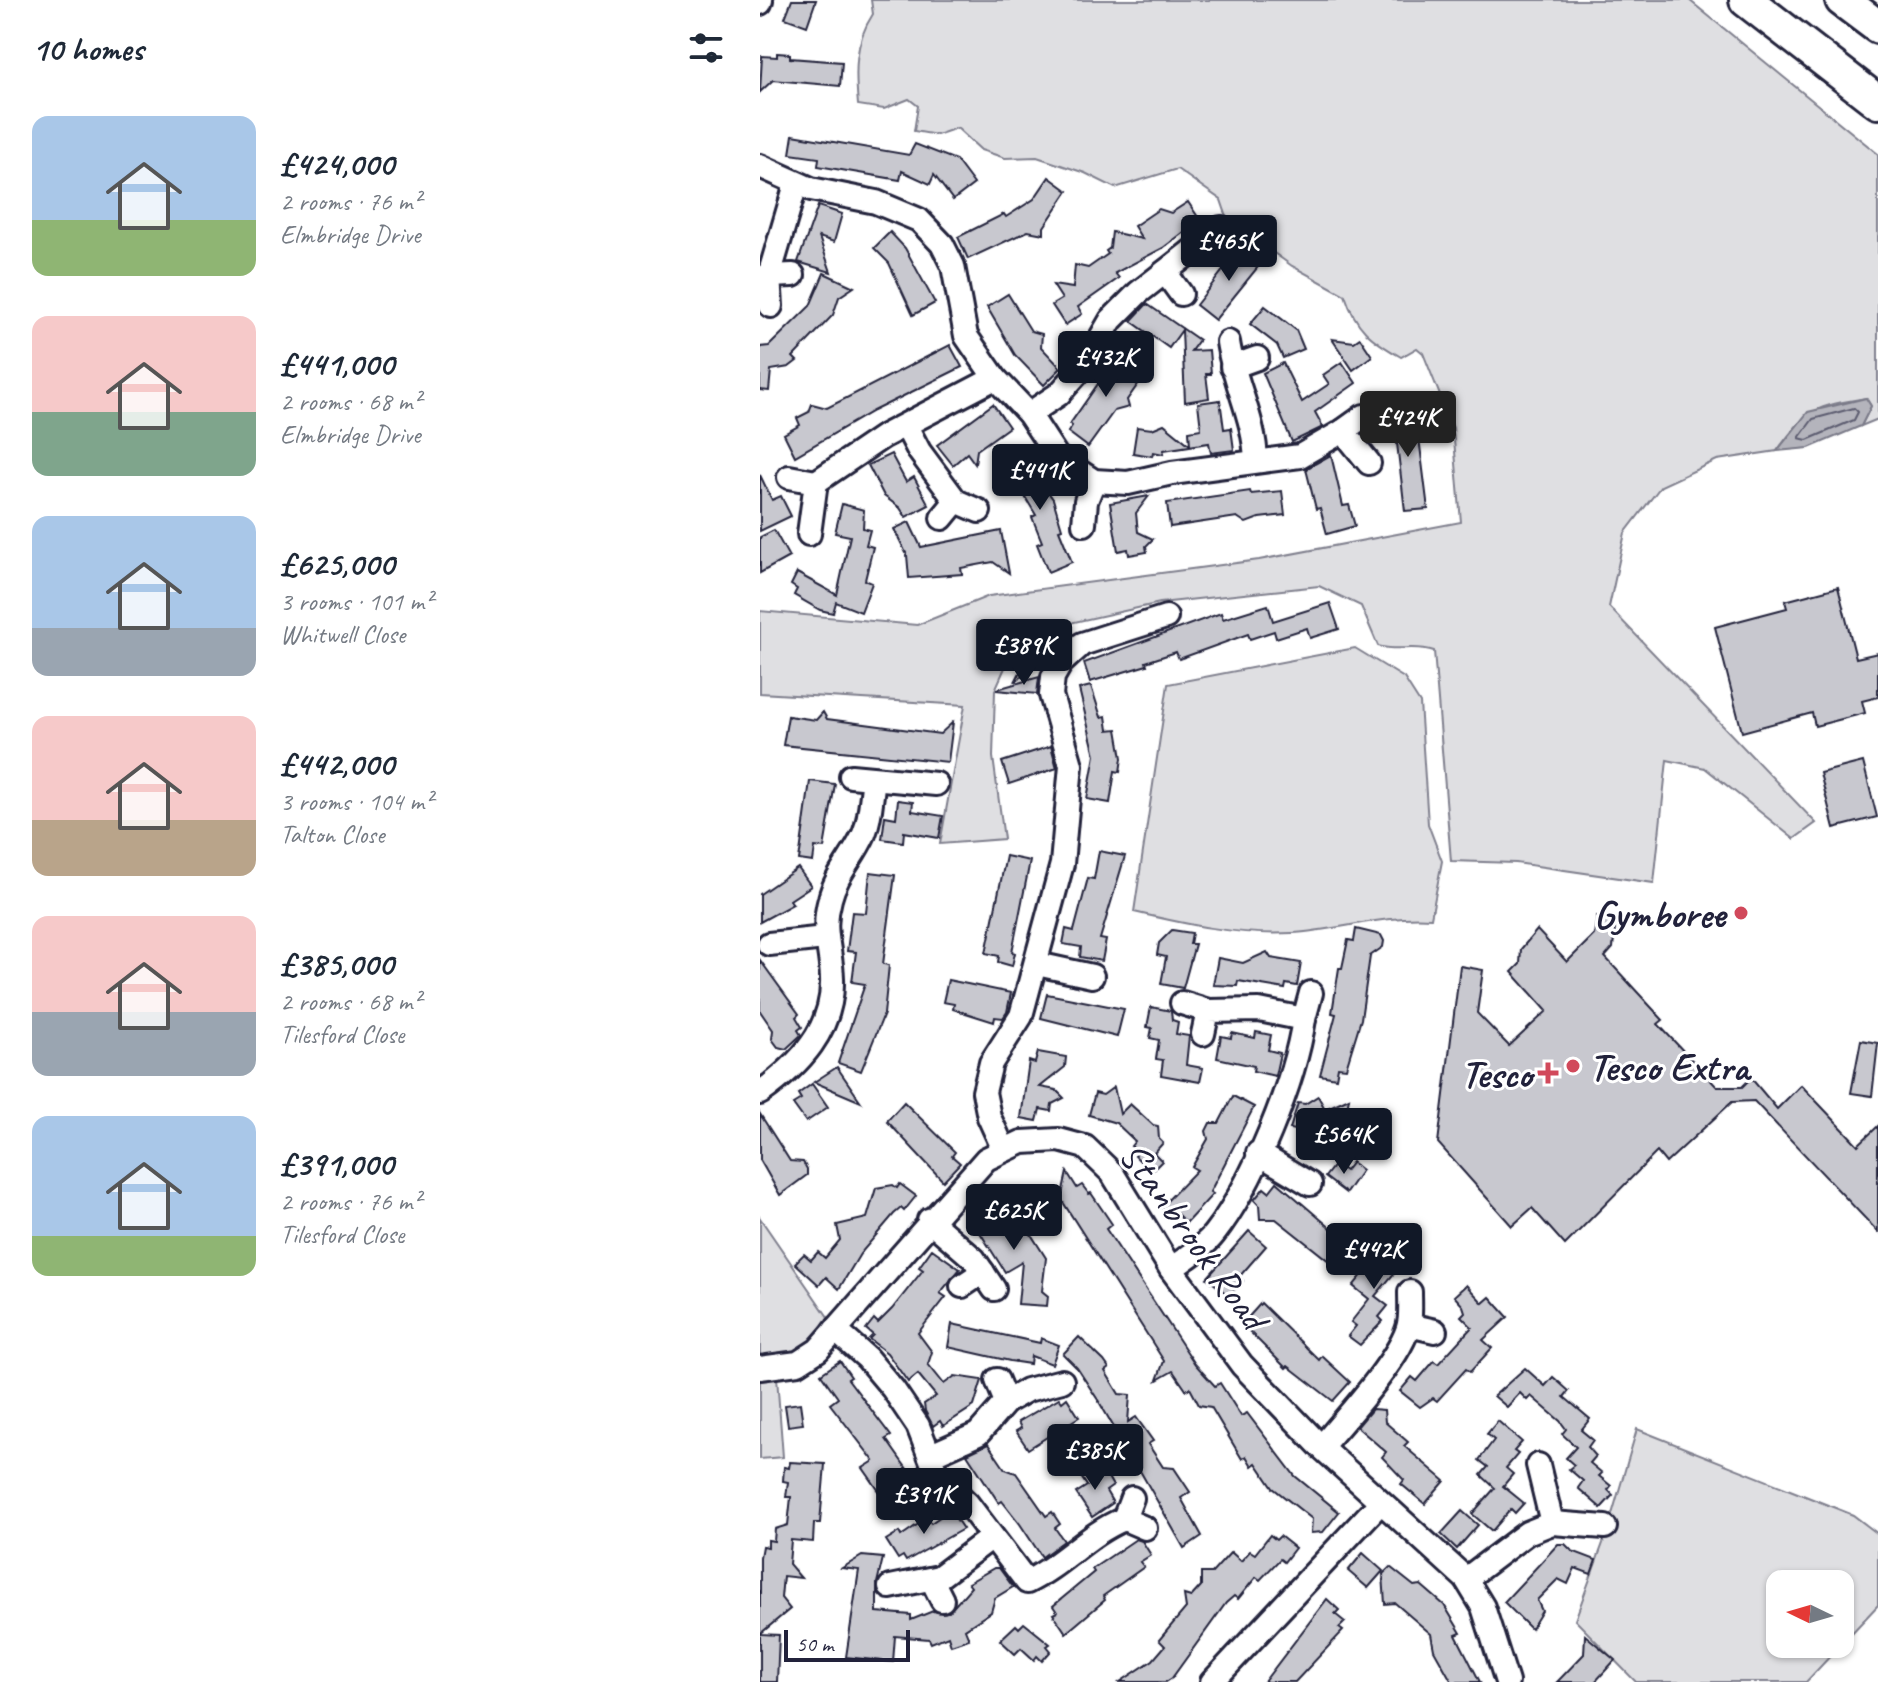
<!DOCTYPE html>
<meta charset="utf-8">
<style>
body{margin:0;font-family:Caveat,sans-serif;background:#f6f6f7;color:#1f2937;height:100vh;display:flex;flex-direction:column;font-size:30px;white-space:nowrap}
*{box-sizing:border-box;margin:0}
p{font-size:26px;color:#747a83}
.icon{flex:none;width:44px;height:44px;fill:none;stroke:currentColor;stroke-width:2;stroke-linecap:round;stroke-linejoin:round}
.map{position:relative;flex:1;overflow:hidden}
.panel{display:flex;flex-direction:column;background:#fff;width:760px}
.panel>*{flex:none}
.needle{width:52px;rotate:275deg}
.buttons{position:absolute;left:1006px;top:1570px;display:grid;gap:16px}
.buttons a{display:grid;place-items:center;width:88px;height:88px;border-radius:16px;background:#fff;box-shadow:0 2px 6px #0004;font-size:40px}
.scale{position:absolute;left:24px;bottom:20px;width:126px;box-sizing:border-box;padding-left:8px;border:4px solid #22223b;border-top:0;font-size:22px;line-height:28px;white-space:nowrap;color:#22223b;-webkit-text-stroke:6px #fff;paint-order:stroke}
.price{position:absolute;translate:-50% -68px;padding:0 18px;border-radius:8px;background:#111827;color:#fff;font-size:26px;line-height:52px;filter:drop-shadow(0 2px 4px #0008)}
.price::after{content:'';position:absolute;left:50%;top:48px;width:24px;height:18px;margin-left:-12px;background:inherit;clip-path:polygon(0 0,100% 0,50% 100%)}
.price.current{background:#222;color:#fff}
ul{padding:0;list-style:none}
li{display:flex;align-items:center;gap:24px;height:200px;padding:0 32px}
li span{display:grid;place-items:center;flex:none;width:224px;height:160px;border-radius:16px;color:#555}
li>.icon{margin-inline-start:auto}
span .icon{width:96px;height:96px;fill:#fffc;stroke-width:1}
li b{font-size:34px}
h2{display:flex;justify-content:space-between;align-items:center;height:96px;padding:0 32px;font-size:34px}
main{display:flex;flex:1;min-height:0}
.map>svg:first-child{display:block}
</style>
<main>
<section class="panel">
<h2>10 homes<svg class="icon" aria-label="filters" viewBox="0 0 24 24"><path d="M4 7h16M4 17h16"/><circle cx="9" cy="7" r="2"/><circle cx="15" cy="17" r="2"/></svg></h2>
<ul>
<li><span style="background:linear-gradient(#a9c7e8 65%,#8fb573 0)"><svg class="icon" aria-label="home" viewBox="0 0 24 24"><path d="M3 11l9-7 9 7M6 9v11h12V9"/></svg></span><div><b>£424,000</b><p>2 rooms · 76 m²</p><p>Elmbridge Drive</p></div></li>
<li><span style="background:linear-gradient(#f6c9c9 60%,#7fa58c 0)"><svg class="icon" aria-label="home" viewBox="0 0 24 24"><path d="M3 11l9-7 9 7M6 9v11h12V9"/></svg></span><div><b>£441,000</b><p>2 rooms · 68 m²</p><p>Elmbridge Drive</p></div></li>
<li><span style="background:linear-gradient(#a9c7e8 70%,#9aa5b1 0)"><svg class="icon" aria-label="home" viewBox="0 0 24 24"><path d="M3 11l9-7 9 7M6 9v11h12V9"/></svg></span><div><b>£625,000</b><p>3 rooms · 101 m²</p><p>Whitwell Close</p></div></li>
<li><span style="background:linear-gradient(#f6c9c9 65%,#b9a48a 0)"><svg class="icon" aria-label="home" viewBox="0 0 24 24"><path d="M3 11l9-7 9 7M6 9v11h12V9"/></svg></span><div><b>£442,000</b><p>3 rooms · 104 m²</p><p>Talton Close</p></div></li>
<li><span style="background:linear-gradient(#f6c9c9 60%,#9aa5b1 0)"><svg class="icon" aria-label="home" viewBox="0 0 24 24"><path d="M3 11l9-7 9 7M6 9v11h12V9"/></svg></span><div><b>£385,000</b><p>2 rooms · 68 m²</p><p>Tilesford Close</p></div></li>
<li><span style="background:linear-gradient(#a9c7e8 75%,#8fb573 0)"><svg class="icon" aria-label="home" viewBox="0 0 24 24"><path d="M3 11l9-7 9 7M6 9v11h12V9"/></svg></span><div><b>£391,000</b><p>2 rooms · 76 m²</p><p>Tilesford Close</p></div></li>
</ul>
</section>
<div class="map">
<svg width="1118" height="1682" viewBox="0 0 1118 1682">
<rect width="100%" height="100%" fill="#fff"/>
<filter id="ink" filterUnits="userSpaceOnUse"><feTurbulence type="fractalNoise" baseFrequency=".0125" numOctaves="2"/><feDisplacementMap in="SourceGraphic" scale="16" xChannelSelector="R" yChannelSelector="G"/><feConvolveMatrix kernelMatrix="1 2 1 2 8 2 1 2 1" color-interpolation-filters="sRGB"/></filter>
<g filter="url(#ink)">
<g fill="#dfdfe2" stroke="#80808e" stroke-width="2" fill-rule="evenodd">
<path d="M111,0H929L1118,154V419L1101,426L1111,406L1106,398C1055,406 1047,409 1017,451L957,460L901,486L865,533L849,607L1056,823L1034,839L945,768L907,760L894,883L756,863L691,861L674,651C654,644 638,652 618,646L601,606L559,586L400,603L260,634L235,690L233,757L244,839L180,844L205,705L0,693V611L157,625L229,596L499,560L701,522L693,428L663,353L657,348L641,357C610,339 596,329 585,295L532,266L468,220L461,200L417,169L355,188L325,173L277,157L245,158L221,150L197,128L177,135L154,131L158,106L149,99L124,109L98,105C95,71 94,43 113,14Z"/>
<path d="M595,648L644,678L660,703L668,824L682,861L671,918C620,915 581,930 532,933C479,936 425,924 374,912L408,684Z"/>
<path d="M0,1218L68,1317C45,1349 40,1356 0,1358Z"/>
<path d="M17,1377L23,1457L0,1459V1379Z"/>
<path d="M877,1429L1093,1515L1118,1534V1605L1046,1682H876L815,1620L846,1535ZM1020,1584H1080V1644H1020Z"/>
</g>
<path fill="#b4b4bc" stroke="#7a7a88" stroke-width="2" d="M1106,398L1111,406L1101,426L1049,448L1017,451L1048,412Z"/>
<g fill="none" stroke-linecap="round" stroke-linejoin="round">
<path stroke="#5c5c6f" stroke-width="2" d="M1094,408L1098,412L1094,420L1047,440L1039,438L1053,419Z"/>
</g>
<g fill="#c8c8cf" stroke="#22223b" stroke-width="2">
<path d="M32,0H56L47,26L25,18Z"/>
<path d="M17,53L30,54V58L82,62L80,86L13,80L0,92L2,56L17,57Z"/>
<path d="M33,135L149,155L155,144L196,160L214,184L193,200L174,175L170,184L142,171L140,180L58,166L59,158L30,154Z"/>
<path d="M289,177L308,191L284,227V234L268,231L208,259L198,237L244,214L246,217L274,199Z"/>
<path d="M428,202L440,220L403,248L355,273L359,278L318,307L322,314L305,325L292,305L302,299L293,285L313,288L315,265L328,268L348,254L346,251L350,248L352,232L382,239L374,226L399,209L411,213Z"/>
<path d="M58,206L82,214L74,242L59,237L71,272L38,262Z"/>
<path d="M130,232L145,248L175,303L153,315L129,263L114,248Z"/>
<path d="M482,246L502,262L455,320L436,305Z"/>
<path d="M64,273L94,287L79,297L73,315L33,357L37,361L29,367L11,370L9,391L0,390V347L9,346L50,306Z"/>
<path d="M248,294L271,331L282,334L281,347L301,368L284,385L255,355L227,307Z"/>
<path d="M387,304L439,340L431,351L449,350L451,374H446L449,398L425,402L422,330L409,348L371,321Z"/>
<path d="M505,306L536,330L544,349L523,358L517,345L490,324Z"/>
<path d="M600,338L612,356L593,370L572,339L594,342Z"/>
<path d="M190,345L202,367L113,411L35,456L24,434L40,425L37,418L49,412L52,404L67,408Z"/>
<path d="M361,351L382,366L375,376L381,380L367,400L369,407L354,411L328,447L308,432L312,426L310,424Z"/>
<path d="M582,362L596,383L555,412L563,427L532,442L503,373L523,363L542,402L569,384L563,375Z"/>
<path d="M460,400L464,429L471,428L474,450L451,453L449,443L404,450L403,454L393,452L392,456L373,453L377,427L392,429L404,424L430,445L429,431L441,429L438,403Z"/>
<path d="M233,404L249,427L217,450L215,464L207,453L193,465L177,445Z"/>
<path d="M649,411L650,423L657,422L668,509L645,511L636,435L624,436L622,414Z"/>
<path d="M131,454L146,482L154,477L169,505L146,517L140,508L124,496L108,465Z"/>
<path d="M261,454L293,499L302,529L299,530L312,562L288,572L277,544L282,542L272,517L276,515L261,490L256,493L240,467Z"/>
<path d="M571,455L583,506L589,505L595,526L567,534L560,508L556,509L546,469Z"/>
<path d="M0,475L12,500L21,496L31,516L0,531Z"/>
<path d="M490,491L491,494L522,491L525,515L499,518L486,523L477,517L410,527L407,503Z"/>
<path d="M389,496L376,513L378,532L393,539L386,546L387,552L369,555L368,549L358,551L350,503Z"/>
<path d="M82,504L104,510L103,528L110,530L106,545L113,547L105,580L112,583L101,612L76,602L73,613L60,610L34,595L37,589L31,585L37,573L77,595L90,536L75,533Z"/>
<path d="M149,522L161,547L241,531L249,573L233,562L201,568L202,574L149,578L147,555L134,529Z"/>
<path d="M14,530L29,557L0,573V537Z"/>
<path d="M1078,587L1096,658L1118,653V697L1102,701L1105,713L1055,726L1052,713L982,732L955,627L1027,608L1025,601Z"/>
<path d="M570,603L579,629L550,638L547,628L516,638L514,631L490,639L488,634L419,659L416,652L386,662L387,665L330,682L324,663L461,613L463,619L508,605L513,621Z"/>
<path d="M298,629L307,639L255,682L273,647Z"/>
<path d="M279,677L277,694L237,690V689Z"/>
<path d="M331,686L341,717L346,716L348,730L357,729L362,758L360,772L355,771L350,803L327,799L335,755L319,689Z"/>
<path d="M63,712L67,719L180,734L193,722L188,762L23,745L28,716L56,720Z"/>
<path d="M291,746L297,768L249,784L242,762Z"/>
<path d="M1103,762L1117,817L1074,828L1060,773Z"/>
<path d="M50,781L75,784L64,848L55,847L53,862L39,860Z"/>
<path d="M138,800L153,802L152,811L183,816L179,838L144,832L143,842L122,839L125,816L136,818Z"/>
<path d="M339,851L365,856L340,939L346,940L342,961L320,957L321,947L303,944L306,929L314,931L328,878L334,879Z"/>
<path d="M246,856L270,861L252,952L255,953L252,966L238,962L239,956L226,953Z"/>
<path d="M38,868L51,886L30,900L33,904L0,922V894Z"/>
<path d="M110,872L135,875L123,964L129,965L124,1014L101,1071L78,1063L105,984L92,982L96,952L87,951L92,912L106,913Z"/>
<path d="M837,916L856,918L853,948L845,957L903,1020L898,1024L957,1087H982L991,1078L1017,1109L1041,1085L1098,1145L1118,1126V1232L994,1101L972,1102L906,1163L897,1152L805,1245L772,1208L752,1226L678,1143L700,966L723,970L717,1013L749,1046L787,1011L752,972L760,964L761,949L777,930L807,962L834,935Z"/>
<path d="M596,929L621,935L624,941L623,947L610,956L601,1019L586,1068L578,1067L576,1078L560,1075L576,1014L572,1013L579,968H582L588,940L594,941Z"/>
<path d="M412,930L432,933L430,944H435L423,988L401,984L406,957L397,955L399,943Z"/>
<path d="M507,952L511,958L541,963L537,986L526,984L525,989L478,981L477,986L453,985L458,958L483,963Z"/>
<path d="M0,960L39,1014L36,1017L42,1027L38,1030L41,1035L26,1049L18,1047L12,1039L13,1030L0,1011Z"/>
<path d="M188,980L251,993L247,1012L243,1018L235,1017L234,1022L193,1009L194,1004L183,1002Z"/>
<path d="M287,994L364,1009L357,1037L281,1018Z"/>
<path d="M391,1007L411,1011L412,1020L418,1022L416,1034L429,1036L426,1065L443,1068L440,1082L401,1075L403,1060L396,1059L399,1040L390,1038L392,1028L387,1027Z"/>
<path d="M496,1032L511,1035L508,1050L520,1053L515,1076L493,1071L494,1066L457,1058L461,1036L471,1038L472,1033L495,1038Z"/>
<path d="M1101,1040L1118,1043L1112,1096L1091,1093Z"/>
<path d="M278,1052L306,1057L305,1067L280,1087L296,1090L304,1098L292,1104L291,1111L280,1109L277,1121L261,1118L269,1061L275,1063Z"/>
<path d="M77,1067L101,1102L54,1082Z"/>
<path d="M52,1084L68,1107L46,1122L33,1104L41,1099L38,1094Z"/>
<path d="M354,1087L360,1114L370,1104L393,1125L398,1126L399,1139L403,1143L394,1153L402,1161L391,1172L375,1156L378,1152L371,1146L375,1141L356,1123L329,1115L335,1093L343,1095Z"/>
<path d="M473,1096L494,1107L450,1192L453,1194L426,1223L417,1214L412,1218L401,1207L437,1170L432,1167L448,1139L446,1131L450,1123H459Z"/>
<path d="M558,1096L565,1109L589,1098L581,1140L530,1129L538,1103L545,1104Z"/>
<path d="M144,1102L195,1152L192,1156L200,1163L183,1181L127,1121Z"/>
<path d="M0,1114L30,1161L43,1162L47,1169V1175L20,1195L0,1160Z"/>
<path d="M592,1162L602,1170L586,1193L565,1177L575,1164L585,1171Z"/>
<path d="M307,1172L317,1188L322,1185L329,1194L331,1193L352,1224L346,1229L435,1364L455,1386L460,1383L481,1416L487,1413L535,1476L579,1512L563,1532L551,1533L552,1519L513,1488L496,1463L492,1466L486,1456L482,1459L451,1407L439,1405L430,1388L426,1390L413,1371L397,1380L404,1361L301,1199Z"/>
<path d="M517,1182L586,1241L569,1261L516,1219H500L499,1205L494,1200L504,1188L509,1192Z"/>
<path d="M140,1184L156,1196L144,1211L141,1208L134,1214L100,1254L79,1289L66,1277L59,1285L35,1263L44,1254L51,1260L58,1252L65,1258L80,1240L77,1225L107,1218L116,1188L133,1185L137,1188Z"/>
<path d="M226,1200L248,1229L262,1220L286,1258L282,1291L288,1296L287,1306L258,1304L262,1262L245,1272L207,1212Z"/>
<path d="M489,1231L506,1246L479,1277L483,1281L469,1296L447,1278Z"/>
<path d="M629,1236L640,1245L631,1255L642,1264L615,1296L628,1306L619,1317L623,1321L600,1345L588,1336L596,1326L591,1322L609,1299L593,1286L623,1250L620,1247Z"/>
<path d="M172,1249L200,1269L180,1293L186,1297L158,1333L172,1352L168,1364L184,1384L195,1376L222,1380L214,1406L183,1426L180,1421L173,1426L165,1411L164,1404L176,1396L158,1374L148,1382L127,1353L109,1339L113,1335L106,1329L114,1319L118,1323L132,1309L163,1270L159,1267Z"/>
<path d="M706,1285L723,1303L730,1297L748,1317L723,1340L732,1348L710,1372L706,1369L677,1401L673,1398L660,1407L640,1391L652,1377L657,1381L674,1361L678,1364L712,1327L701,1316L705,1312L703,1306L694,1296Z"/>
<path d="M501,1303L559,1360L562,1356L590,1382L573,1401L528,1366L526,1368L486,1328L489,1326L484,1322Z"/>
<path d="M192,1324L280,1343L281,1338L299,1345L292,1364L271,1356L270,1364L250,1361L188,1347Z"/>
<path d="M319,1337L344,1361L349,1368L345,1371L359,1394L370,1395L368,1422L376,1417L393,1441L388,1444L403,1467L414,1468L430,1492L421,1498L442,1536L424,1548L375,1462L368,1466L360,1455L367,1450L338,1400L317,1368L303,1354Z"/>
<path d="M80,1361L91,1377L88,1379L131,1436L126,1439L147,1469L141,1473L151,1486L146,1489L150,1494L131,1508L103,1468L114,1461L70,1404L78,1398L61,1374Z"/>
<path d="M765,1368L785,1386L793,1377L809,1391L804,1397L830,1419L821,1430L833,1440L828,1447L836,1456L830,1463L842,1473L839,1476L851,1486L848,1490L853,1495L841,1508L818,1488L823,1481L809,1469L814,1465L806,1458L816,1447L802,1434L806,1429L800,1421L771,1396L767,1400L760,1393L747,1407L734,1396Z"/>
<path d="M299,1398L302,1402L307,1398L319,1417L268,1449L256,1431L261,1428L258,1422Z"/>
<path d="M40,1403L43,1424L28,1426L25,1405Z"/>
<path d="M612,1409L624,1410L625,1422L648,1442L644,1446L685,1481L665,1504L641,1484L644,1480L622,1457L626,1452L597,1427Z"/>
<path d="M738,1421L762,1442L754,1451L758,1454L746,1468L753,1474L743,1486L764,1503L755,1513L751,1509L732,1531L712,1514L735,1488L721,1475L728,1467L719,1460L734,1440L727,1434Z"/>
<path d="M228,1444L245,1469L256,1473L286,1516L292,1512L300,1524L295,1528L304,1541L282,1557L260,1524L242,1501L239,1503L207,1454Z"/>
<path d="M30,1462L65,1464L60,1523H54L53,1542L31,1540L29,1564L41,1578L23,1576L21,1598L30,1609L0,1634L19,1635L17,1682H0V1557L2,1546L8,1547V1540L14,1541L15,1529L28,1525L31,1497H26L28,1482L23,1481L24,1467L29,1468Z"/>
<path d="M315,1468L340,1475L345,1472L353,1486L346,1491L353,1503L332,1517L316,1493L327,1486Z"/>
<path d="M190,1510L203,1529L146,1561L143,1556L138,1559L126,1540L139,1532L141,1536L167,1518L171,1523Z"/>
<path d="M702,1511L718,1525L697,1549L681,1534Z"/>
<path d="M510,1535L516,1540L520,1536L535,1548L524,1562L520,1559L500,1580L496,1577L478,1599L474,1596L466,1603L412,1678L406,1682H360L393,1660L405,1646L399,1640L426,1608L424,1595L431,1597L441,1586V1573H452L471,1552L481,1561L490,1551L495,1554Z"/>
<path d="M376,1539L382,1541L391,1555L380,1562L384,1567L343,1596L345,1600L306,1633L293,1614L297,1612L293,1606L334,1572L332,1569Z"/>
<path d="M798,1544H805L812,1551L836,1560L831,1574L815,1568L808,1584L798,1579L777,1600L782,1611L771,1629L744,1602Z"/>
<path d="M603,1553L623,1571L608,1588L588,1571Z"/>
<path d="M102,1556L123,1558L117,1583V1612L151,1615V1620L173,1611L189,1612L211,1587L208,1583L234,1568H239L253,1587L235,1598L231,1612L205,1629L209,1639L191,1645L188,1636L171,1643L169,1639L135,1636L133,1662L86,1657L99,1570L82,1568Z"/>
<path d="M630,1567L654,1586L661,1585L684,1605L701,1633L696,1635L720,1682H692L674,1650L671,1634L635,1603L625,1604L623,1574Z"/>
<path d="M567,1599L579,1610L575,1614L585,1622L579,1628L583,1631L535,1682H504Z"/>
<path d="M264,1623L290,1644L287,1646L291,1651L282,1661L277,1656L274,1660L261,1648L255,1654L240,1640L256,1625L259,1628Z"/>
<path d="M825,1635L855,1660L835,1682H797L824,1654Z"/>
</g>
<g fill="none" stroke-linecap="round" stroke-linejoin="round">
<g stroke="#22223b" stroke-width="28">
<g id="minor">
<path d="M0,3L1,0"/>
<path d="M0,166L51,189L116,202L159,220L182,244L193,266L206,336L235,378L269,414L297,457L334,481L368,483L412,473L540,456L583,431L609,463"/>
<path d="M405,272L421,294"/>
<path d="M9,276L33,275"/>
<path d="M11,306L9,276L36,184"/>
<path d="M468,342C474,383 495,419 496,461"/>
<path d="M472,367L497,358"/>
<path d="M269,414L299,394L325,365L351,320L378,293L461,228"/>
<path d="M146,426L159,451L196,501L219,511"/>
<path d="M583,431L604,416"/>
<path d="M29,477L56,482"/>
<path d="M182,518L196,501"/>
<path d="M324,524L326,501L334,481"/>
<path d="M49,534L56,482L124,436L235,378"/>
<path d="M91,776L176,784"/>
<path d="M9,944L65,938"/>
<path d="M277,964L332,976"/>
<path d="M422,1003L448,1011"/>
<path d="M544,1019L551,993"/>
<path d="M0,1093C39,1065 74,1030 72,978C71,947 61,931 70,899C76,874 94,857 104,834C111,817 111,797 114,779"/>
<path d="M244,1150L229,1117L224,1092L231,1063L261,1016L302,864L311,765L291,695L293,677L301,663L322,644L406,617"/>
<path d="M498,1153L550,1184"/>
<path d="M169,1220L214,1259L234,1289"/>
<path d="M411,1269C426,1258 443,1248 454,1234C493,1184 535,1081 544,1019L499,1010L448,1011L443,1034"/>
<path d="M202,1286L223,1272"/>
<path d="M649,1325L675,1331"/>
<path d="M75,1330L107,1358L133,1389L158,1426L177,1475L207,1503L267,1582C303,1565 327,1534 364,1519"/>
<path d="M0,1368L38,1363L58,1350L226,1159L262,1142L299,1140L325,1147L352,1173L411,1269L482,1365L561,1447L706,1579L723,1607L747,1682"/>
<path d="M246,1402L267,1390L302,1381"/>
<path d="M561,1447C584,1420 642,1357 649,1324C651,1314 650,1302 650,1292"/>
<path d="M171,1455L218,1434L246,1402L237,1380"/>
<path d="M372,1498L364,1519L385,1528"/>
<path d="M792,1523L845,1527"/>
<path d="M706,1579L767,1533L792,1523L778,1465"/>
<path d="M172,1580L182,1600"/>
<path d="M130,1587L179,1577L232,1537"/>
<path d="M452,1682L620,1503"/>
</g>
</g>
<g stroke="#22223b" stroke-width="38">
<g id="highway">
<path d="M986,0L1118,102"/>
<path d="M1082,0L1118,27"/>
</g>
</g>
<use href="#minor" stroke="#fff" stroke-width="22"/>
<use href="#highway" stroke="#fff" stroke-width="32"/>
</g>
</g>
<g fill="#d1495b" stroke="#fff" stroke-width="3">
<circle cx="981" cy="913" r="8"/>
<circle cx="813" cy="1066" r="8"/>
<path d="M784 1061h8v8h8v8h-8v8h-8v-8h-8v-8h8z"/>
</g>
<g text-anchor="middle" stroke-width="6" stroke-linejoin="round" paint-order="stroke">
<g font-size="40" font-weight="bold" fill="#22223b" stroke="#fff" text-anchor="end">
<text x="965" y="927">Gymboree</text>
<text x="829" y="1080" text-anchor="start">Tesco Extra</text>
<text x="772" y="1087">Tesco</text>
</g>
<g font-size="40" fill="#22223b" stroke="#fff">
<text transform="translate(434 1235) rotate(54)" y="14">Stanbrook Road</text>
</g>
</g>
</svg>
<div class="buttons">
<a><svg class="needle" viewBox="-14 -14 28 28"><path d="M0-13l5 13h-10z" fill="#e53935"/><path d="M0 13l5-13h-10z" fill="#747a83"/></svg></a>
</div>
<div class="scale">50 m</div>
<b class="price" style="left:469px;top:283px">£465K</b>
<b class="price" style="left:346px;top:399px">£432K</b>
<b class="price current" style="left:648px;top:459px">£424K</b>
<b class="price" style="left:280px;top:512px">£441K</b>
<b class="price" style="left:264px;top:687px">£389K</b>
<b class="price" style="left:584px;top:1176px">£564K</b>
<b class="price" style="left:254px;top:1252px">£625K</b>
<b class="price" style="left:614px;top:1291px">£442K</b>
<b class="price" style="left:335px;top:1492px">£385K</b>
<b class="price" style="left:164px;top:1536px">£391K</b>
</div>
</main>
